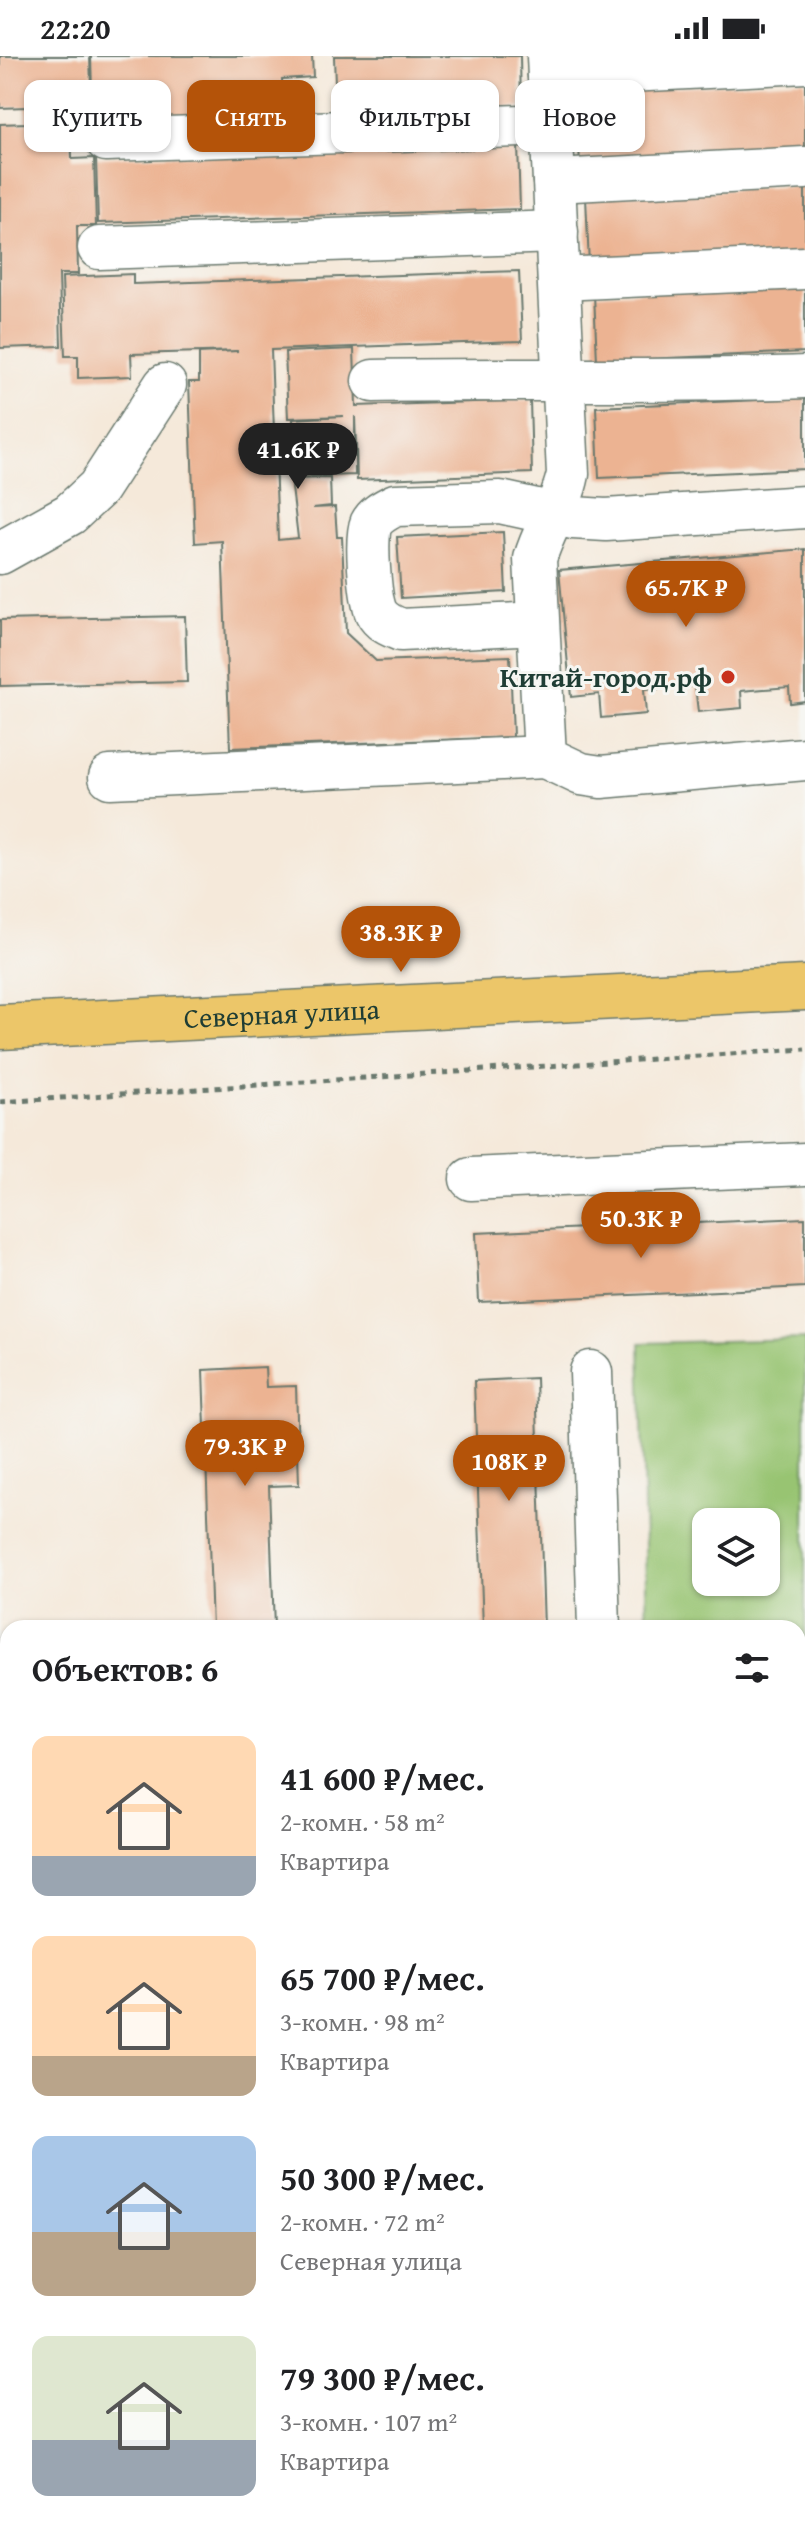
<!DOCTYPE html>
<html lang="ru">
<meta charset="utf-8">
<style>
body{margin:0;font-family:"Gentium Book Plus",serif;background:#f2f2f2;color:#202124;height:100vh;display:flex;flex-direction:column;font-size:30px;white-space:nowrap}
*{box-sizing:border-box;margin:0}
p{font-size:26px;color:#757577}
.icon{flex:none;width:44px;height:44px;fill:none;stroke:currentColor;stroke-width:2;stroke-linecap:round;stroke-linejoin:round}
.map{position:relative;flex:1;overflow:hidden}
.panel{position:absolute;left:0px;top:1564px;width:806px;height:914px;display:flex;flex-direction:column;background:#fff;border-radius:24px 24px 0 0;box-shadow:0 2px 6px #0004}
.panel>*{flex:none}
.top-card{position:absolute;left:24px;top:24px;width:758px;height:72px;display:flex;gap:16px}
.tools{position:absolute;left:692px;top:1452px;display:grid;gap:16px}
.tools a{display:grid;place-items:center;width:88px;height:88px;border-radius:16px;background:#fff;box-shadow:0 2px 6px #0004;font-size:40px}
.price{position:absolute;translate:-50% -68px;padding:0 18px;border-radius:28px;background:#b45309;color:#fff;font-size:26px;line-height:52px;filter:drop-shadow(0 2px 4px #0008)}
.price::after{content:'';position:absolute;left:50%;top:48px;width:24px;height:18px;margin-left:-12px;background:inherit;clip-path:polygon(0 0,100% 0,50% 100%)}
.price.active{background:#222;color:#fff}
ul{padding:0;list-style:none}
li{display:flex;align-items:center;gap:24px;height:200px;padding:0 32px}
li span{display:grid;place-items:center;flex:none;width:224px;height:160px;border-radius:16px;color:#555}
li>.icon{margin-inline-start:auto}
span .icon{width:96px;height:96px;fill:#fffc;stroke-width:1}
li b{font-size:34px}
h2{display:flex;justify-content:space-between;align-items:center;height:96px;padding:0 32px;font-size:34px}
.tag{padding:0 28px;border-radius:16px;background:#fff;box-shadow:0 2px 6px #0004;font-size:28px;line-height:72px}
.tag.active{background:#b45309;color:#fff}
.status{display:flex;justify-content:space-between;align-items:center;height:56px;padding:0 40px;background:#fff;direction:ltr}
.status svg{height:22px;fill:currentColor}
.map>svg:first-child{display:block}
</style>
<div class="status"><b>22:20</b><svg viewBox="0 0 49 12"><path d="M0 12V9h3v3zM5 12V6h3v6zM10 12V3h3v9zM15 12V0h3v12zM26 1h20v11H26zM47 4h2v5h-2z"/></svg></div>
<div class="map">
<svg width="805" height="2477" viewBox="0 0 805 2477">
<rect width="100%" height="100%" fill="#f6f6f2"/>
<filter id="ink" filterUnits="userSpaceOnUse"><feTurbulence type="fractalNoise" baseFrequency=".0125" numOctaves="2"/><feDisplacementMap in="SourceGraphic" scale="16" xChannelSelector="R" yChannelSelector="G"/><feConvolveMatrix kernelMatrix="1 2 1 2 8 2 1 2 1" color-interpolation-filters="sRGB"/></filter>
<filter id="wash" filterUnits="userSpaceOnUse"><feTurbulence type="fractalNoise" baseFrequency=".006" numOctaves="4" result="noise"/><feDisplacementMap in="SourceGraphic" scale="32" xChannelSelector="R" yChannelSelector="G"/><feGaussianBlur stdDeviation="1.8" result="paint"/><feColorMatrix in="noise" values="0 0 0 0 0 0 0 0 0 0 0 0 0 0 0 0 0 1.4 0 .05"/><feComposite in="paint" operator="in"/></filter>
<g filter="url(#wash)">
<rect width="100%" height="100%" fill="#f5e9da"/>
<g fill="#98c472" stroke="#5c8053" stroke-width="2" fill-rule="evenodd">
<path d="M805,1283V1618L798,1619V1572H647L640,1287ZM706,1466H766V1526H706Z"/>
<rect x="798" y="1916" width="7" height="62"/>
<path d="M649,2470H706L707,2477H649Z"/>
</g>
<g id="blocks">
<g fill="#ecb392">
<path d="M0,0H90L92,64L71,65L72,103L94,102L96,170H77L78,218H59L61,290L0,292V68L27,67L26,51L0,52Z"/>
<path d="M91,0H312L313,21L282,23L283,60L93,69Z"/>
<path d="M334,0H520L521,51L336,55Z"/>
<path d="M805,24V96L580,108L576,36Z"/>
<path d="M518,89L520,153L98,167L96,102Z"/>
<path d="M805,130V198L589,209L586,141Z"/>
<path d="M519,215L522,285L271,294L278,484L298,482L291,423L330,422L331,450L313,452L335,451L337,481H342L346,577L376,605L510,600L513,681L230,692L222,485L195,487L189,326H199V297L238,295L131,298L132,320L78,322V300H65L62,221L133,218V228Z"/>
<path d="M805,228V296L597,305L594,238Z"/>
<path d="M354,293L356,350L530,344L532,417L357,424L355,360V419L295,421L293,363L344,360L288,362L285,296Z"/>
<path d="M805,342V413L599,422L596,351Z"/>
<path d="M503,476L506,536L401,542L397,481Z"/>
<path d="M805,493V645L790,647L789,631L741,635L742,652L698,656L695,630L644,634L646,658L601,662L599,638L571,641L559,514Z"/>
<path d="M185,560L187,626L0,630V564Z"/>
<path d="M805,1162V1231L479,1246L476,1177Z"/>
<path d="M265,1311L266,1331L296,1330L299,1429L269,1430L274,1572H212L203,1314Z"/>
<path d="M536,1322L544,1572H483L474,1325Z"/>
<rect x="798" y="1709" width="7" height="57"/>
<rect x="523" y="2470" width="62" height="7"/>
</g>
</g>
</g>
<g filter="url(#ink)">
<use href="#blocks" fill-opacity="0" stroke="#6a796e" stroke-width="2"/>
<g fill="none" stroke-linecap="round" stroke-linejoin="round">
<g stroke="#6a796e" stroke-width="45">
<g id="minor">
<path d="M548,0L568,418C562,449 543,474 535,503L545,701L581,718L601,721L805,703"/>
<path d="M549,19L805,6"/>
<path d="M106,84L552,69"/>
<path d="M554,125L805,112"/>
<path d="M99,192L557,176"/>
<path d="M559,223L805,212"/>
<path d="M373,325C517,322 661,327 805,321"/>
<path d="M0,497L70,458L98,432L165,329"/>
<path d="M538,567L401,574C391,570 381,566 376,556C370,542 365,482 371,468C376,458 386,454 395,449L500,446L573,462L606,464L805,451"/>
<path d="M110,721L545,701"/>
<path d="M471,1123L805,1108"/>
<path d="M591,1316L599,1572"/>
<path d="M798,1672H805"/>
<path d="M798,1840H805"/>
<path d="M0,2426H8"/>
<path d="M631,2470V2477"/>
<path d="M77,2477L310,2470"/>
</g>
</g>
<g stroke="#6a796e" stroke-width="47">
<g id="major">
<path id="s1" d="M0,971L805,932"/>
</g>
</g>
<path stroke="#6a796e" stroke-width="5" stroke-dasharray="6 6" stroke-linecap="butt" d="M0,1046L805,993"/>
<use href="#minor" stroke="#fff" stroke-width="42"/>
<use href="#major" stroke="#ecc669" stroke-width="44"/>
</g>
</g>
<circle fill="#c8321e" stroke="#f6f6f2" stroke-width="3" cx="728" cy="621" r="8"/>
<g text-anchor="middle" stroke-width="6" stroke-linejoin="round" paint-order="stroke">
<g font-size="28" font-weight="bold" fill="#1f3d34" stroke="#f6f6f2" text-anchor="end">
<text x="712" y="631">Китай-город.рф</text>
</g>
<g font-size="28" fill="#1f3d34" stroke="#f6f6f2">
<text dy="10" stroke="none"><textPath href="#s1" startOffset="282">Северная улица</textPath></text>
</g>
</g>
</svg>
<div class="tools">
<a><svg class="icon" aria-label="layers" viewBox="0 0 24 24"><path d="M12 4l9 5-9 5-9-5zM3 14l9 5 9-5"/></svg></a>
</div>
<b class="price active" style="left:298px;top:435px">41.6K ₽</b>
<b class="price" style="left:686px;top:573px">65.7K ₽</b>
<b class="price" style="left:401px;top:918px">38.3K ₽</b>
<b class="price" style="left:641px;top:1204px">50.3K ₽</b>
<b class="price" style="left:245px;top:1432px">79.3K ₽</b>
<b class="price" style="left:509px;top:1447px">108K ₽</b>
<div class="top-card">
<a class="tag">Купить</a>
<a class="tag active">Снять</a>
<a class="tag">Фильтры</a>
<a class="tag">Новое</a>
</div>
<section class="panel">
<h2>Объектов: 6<svg class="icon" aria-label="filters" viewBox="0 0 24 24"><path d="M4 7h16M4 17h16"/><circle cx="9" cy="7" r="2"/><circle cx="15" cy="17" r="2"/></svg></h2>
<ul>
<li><span style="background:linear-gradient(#ffd9b3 75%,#9aa5b1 0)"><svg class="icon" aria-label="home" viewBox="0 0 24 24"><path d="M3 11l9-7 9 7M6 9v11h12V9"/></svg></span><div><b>41 600 ₽/мес.</b><p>2-комн. · 58 m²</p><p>Квартира</p></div></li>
<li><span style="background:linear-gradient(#ffd9b3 75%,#b9a48a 0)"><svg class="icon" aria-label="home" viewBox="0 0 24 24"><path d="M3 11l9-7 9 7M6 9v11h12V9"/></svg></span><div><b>65 700 ₽/мес.</b><p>3-комн. · 98 m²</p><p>Квартира</p></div></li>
<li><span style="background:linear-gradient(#a9c7e8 60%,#b9a48a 0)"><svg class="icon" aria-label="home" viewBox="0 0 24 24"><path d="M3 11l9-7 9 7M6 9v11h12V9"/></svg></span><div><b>50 300 ₽/мес.</b><p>2-комн. · 72 m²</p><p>Северная улица</p></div></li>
<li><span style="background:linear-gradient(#dfe7d0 65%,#9aa5b1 0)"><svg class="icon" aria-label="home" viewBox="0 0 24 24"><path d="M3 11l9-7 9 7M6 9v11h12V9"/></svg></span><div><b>79 300 ₽/мес.</b><p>3-комн. · 107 m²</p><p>Квартира</p></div></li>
</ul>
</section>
</div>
